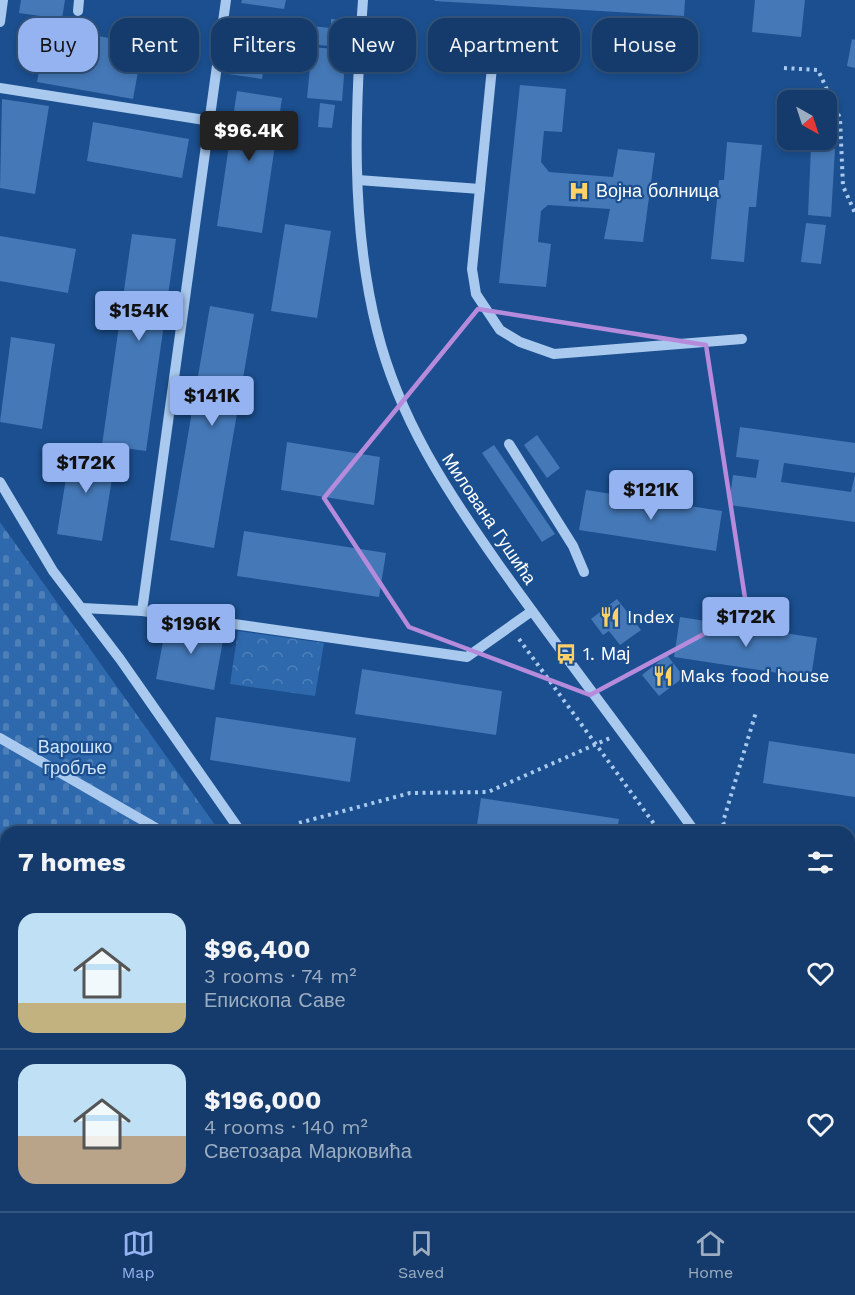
<!DOCTYPE html>
<meta charset="utf-8">
<style>
body{margin:0;font-family:"Work Sans",sans-serif;background:#1d4271;color:#f1f3f6;height:100vh;display:flex;flex-direction:column;font-size:22px;white-space:nowrap}
*{box-sizing:border-box;margin:0}
p{font-size:20px;color:#9dadc1}
.icon{flex:none;width:33px;height:33px;fill:none;stroke:currentColor;stroke-width:2;stroke-linecap:round;stroke-linejoin:round}
.map{position:relative;flex:1;overflow:hidden}
.sheet{position:absolute;left:0px;top:826px;width:855px;height:386px;display:flex;flex-direction:column;background:#143b6b;border-radius:18px 18px 0 0;box-shadow:0 3px 9px #0003,0 0 0 2px #33557e}
.sheet>*{flex:none}
.guide{position:absolute;left:18px;top:18px;width:819px;height:54px;display:flex;gap:12px}
.needle{width:39px;rotate:141deg}
.controls{position:absolute;left:777px;top:90px;display:grid;gap:12px}
.controls a{display:grid;place-items:center;width:60px;height:60px;border-radius:12px;background:#143b6b;box-shadow:0 3px 9px #0003,0 0 0 2px #33557e;font-size:30px}
.price{position:absolute;translate:-50% -51px;padding:0 14px;border-radius:6px;background:#95b2f1;color:#111;font-size:20px;line-height:39px;filter:drop-shadow(0 2px 3px #0008)}
.price::after{content:'';position:absolute;left:50%;top:36px;width:18px;height:14px;margin-left:-9px;background:inherit;clip-path:polygon(0 0,100% 0,50% 100%)}
.price.on{background:#222;color:#fff}
ul{padding:0;list-style:none}
li{display:flex;align-items:center;gap:18px;height:150px;padding:0 18px}
li+li{border-top:2px solid #33557e}
li span{display:grid;place-items:center;flex:none;width:168px;height:120px;border-radius:18px;color:#555}
li>.icon{margin-inline-start:auto}
span .icon{width:72px;height:72px;fill:#fffc;stroke-width:1}
li b{font-size:26px}
h2{display:flex;justify-content:space-between;align-items:center;height:72px;padding:0 18px;font-size:26px}
.chip{padding:0 21px;border-radius:18px;background:#143b6b;box-shadow:0 3px 9px #0003,0 0 0 2px #33557e;font-size:21px;line-height:54px}
.chip.on{background:#95b2f1;color:#111}
.dock{display:flex;justify-content:space-around;align-items:center;height:84px;border-top:2px solid #33557e;background:#143b6b;font-size:16px;color:#9dadc1}
.dock a{display:grid;justify-items:center;gap:3px}
.dock .on{color:#95b2f1}
.map>svg:first-child{display:block}
</style>
<div class="map">
<svg width="855" height="1211" viewBox="0 0 855 1211">
<defs>
<pattern id="cemetery-stones" width="16" height="16" patternUnits="userSpaceOnUse" patternTransform="scale(1.5)"><rect width="16" height="16" fill="#2e69ad"/><path d="M2 7V4a2 2 0 0 1 4 0v3zM10 15v-3a2 2 0 0 1 4 0v3z" fill="#4d80b9"/></pattern>
<pattern id="park-crowns" width="20" height="18" patternUnits="userSpaceOnUse" patternTransform="scale(1.5)"><rect width="20" height="18" fill="#2e69ad"/><path d="M2 6a3 3 0 1 1 6 0M12 15a3 3 0 1 1 6 0" fill="none" stroke="#4d80b9"/></pattern>
</defs>
<rect width="100%" height="100%" fill="#1b4f8f"/>
<path fill="url(#cemetery-stones)" d="M0,522L220,832H6V1031L0,1035Z"/>
<path fill="url(#park-crowns)" d="M238,631L324,643L315,696L230,684Z"/>
<path fill="#2e69ad" d="M6,1065V1206H211L214,1211H0V1069Z"/>
<g fill="#4478b7">
<path d="M21,0H65L62,19L19,13Z"/>
<path d="M242,0H286L284,9L241,3Z"/>
<path d="M685,0L684,16L434,1L435,0Z"/>
<path d="M755,0H805L801,37L752,32Z"/>
<path d="M237,16L271,21L262,79L228,74Z"/>
<path d="M331,19L353,21L350,48L308,44L310,26L331,28Z"/>
<path d="M47,27L143,44L133,99L37,82Z"/>
<path d="M852,39L855,40V68L847,66Z"/>
<path d="M312,47L346,50L342,101L307,98Z"/>
<path d="M520,85L566,89L562,132L544,131L541,162L549,172L613,177L618,149L655,153L643,242L604,239L610,209L548,205L541,211L538,242L551,244L546,287L499,283Z"/>
<path d="M237,91L282,98L262,233L217,226Z"/>
<path d="M2,99L49,106L35,194L0,188Z"/>
<path d="M320,103L335,105L332,128L318,127Z"/>
<path d="M93,122L189,139L182,178L87,161Z"/>
<path d="M727,142L762,145L756,207H749L744,262L711,259L719,180H724Z"/>
<path d="M811,147L835,149L831,217L808,215Z"/>
<path d="M806,223L826,225L821,264L801,262Z"/>
<path d="M285,224L331,231L317,318L271,311Z"/>
<path d="M132,234L176,239L146,451L102,445Z"/>
<path d="M0,236L76,249L68,293L0,281Z"/>
<path d="M210,306L254,314L214,548L170,540Z"/>
<path d="M11,337L55,344L42,429L0,422Z"/>
<path d="M740,427L855,443V473L784,463L781,482L851,492L855,475V522L729,505L733,475L756,478L759,460L736,457Z"/>
<path d="M537,435L560,468L547,478L524,445Z"/>
<path d="M287,442L380,457L374,505L281,490Z"/>
<path d="M494,445L555,534L542,542L482,453Z"/>
<path d="M71,447L116,454L102,541L57,534Z"/>
<path d="M586,490L722,511L716,551L579,530Z"/>
<path d="M244,531L386,553L379,597L237,576Z"/>
<path d="M617,599L641,630L620,645L609,631L603,635L591,619Z"/>
<path d="M680,617L817,638L811,678L674,657Z"/>
<path d="M167,620L225,630L214,690L156,679Z"/>
<path d="M667,655L684,677L659,696L642,675Z"/>
<path d="M362,669L502,691L496,735L355,714Z"/>
<path d="M216,717L356,738L350,782L210,760Z"/>
<path d="M769,741L855,754V797L763,783Z"/>
<path d="M481,798L619,819L617,832H476Z"/>
<path d="M314,1206H433L437,1211H317Z"/>
</g>
<g fill="none" stroke-linecap="round" stroke-linejoin="round">
<g stroke="#a9c9ee" stroke-width="4" stroke-dasharray="3 4.5" stroke-linecap="butt">
<path d="M784,68L818,70L840,118L843,186L855,213"/>
<path d="M519,639L660,832"/>
<path d="M287,832L299,823L410,793L488,792L610,738"/>
<path d="M727,832L723,822L756,712"/>
<path d="M0,1065L6,1062"/>
</g>
<g stroke="#a9c9ee" stroke-width="10">
<path d="M363,0C355,110 350,222 377,330C399,419 447,491 499,565C563,655 631,742 695,832"/>
<path d="M78,11L79,0"/>
<path d="M0,22L3,0"/>
<path d="M496,27L472,269L476,294L500,330L520,342L554,354L742,339"/>
<path d="M0,88L211,121"/>
<path d="M358,180L480,189"/>
<path d="M509,444L573,546L584,572"/>
<path d="M0,482L53,571L120,659L241,832"/>
<path d="M82,608L142,611L467,657L532,611"/>
<path d="M142,611L226,0"/>
<path d="M0,738L163,832"/>
<path d="M849,846H855"/>
<path d="M0,932L6,930"/>
<path d="M849,1053L855,1062"/>
<path d="M553,1206L557,1210"/>
</g>
</g>
<path fill="none" stroke="#b68bdc" stroke-width="4.5" stroke-linejoin="round" d="M478,309L706,345L747,611L590,695L409,627L324,498Z"/>
<defs>
<g id="hospital-bare" transform="scale(1.62)"><path d="M-5-5h3v3.5h4V-5h3V5h-3V1.5h-4V5h-3Z" fill="#ffd166" stroke="#1b4f8f" stroke-width="2.5" paint-order="stroke"/></g>
<g id="restaurant-bare" transform="scale(1.62)"><path d="M-5-6h1v4h1v-4h1v4h1v-4h1v5L-1.5 .5V6h-2V.5L-5-1ZM5-6V6H3V1.5H1.5Q1.5-4 5-6Z" fill="#ffd166" stroke="#1b4f8f" stroke-width="2.5" paint-order="stroke"/></g>
<g id="bus-bare" transform="scale(1.62)"><path d="M-5-6H5V4H4V6H2V4H-2V6H-4V4H-5ZM-3.5-4V0h7V-4ZM-3.5 1.2v1.5H-2V1.2ZM2 1.2v1.5H3.5V1.2Z" fill="#ffd166" stroke="#1b4f8f" stroke-width="2.5" paint-order="stroke"/></g>
</defs>
<g fill-rule="evenodd">
<use href="#hospital-bare" x="579" y="191"/>
<use href="#restaurant-bare" x="610" y="617"/>
<use href="#bus-bare" x="566" y="654"/>
<use href="#restaurant-bare" x="663" y="676"/>
</g>
<g text-anchor="middle" stroke-width="4.5" stroke-linejoin="round" paint-order="stroke">
<g font-size="18" fill="#fff" stroke="#1b4f8f" text-anchor="start">
<text x="596" y="197">Војна болница</text>
<text x="627" y="623">Index</text>
<text x="583" y="660">1. Мај</text>
<text x="680" y="682">Maks food house</text>
</g>
<g font-size="18" fill="#fff" stroke="#1b4f8f">
<text transform="translate(489 519) rotate(56)" y="6">Милована Гушића</text>
</g>
<g font-size="18" fill="#cfe3fa" stroke="#1b4f8f">
<text x="75" y="753">Варошко<tspan x="75" dy="21">гробље</tspan></text>
</g>
</g>
</svg>
<div class="controls">
<a><svg class="needle" viewBox="-14 -14 28 28"><path d="M0-13l5 13h-10z" fill="#e53935"/><path d="M0 13l5-13h-10z" fill="#9dadc1"/></svg></a>
</div>
<b class="price on" style="left:249px;top:162px">$96.4K</b>
<b class="price" style="left:139px;top:342px">$154K</b>
<b class="price" style="left:212px;top:427px">$141K</b>
<b class="price" style="left:86px;top:494px">$172K</b>
<b class="price" style="left:651px;top:521px">$121K</b>
<b class="price" style="left:746px;top:648px">$172K</b>
<b class="price" style="left:191px;top:655px">$196K</b>
<div class="guide">
<a class="chip on">Buy</a>
<a class="chip">Rent</a>
<a class="chip">Filters</a>
<a class="chip">New</a>
<a class="chip">Apartment</a>
<a class="chip">House</a>
</div>
<section class="sheet">
<h2>7 homes<svg class="icon" aria-label="filters" viewBox="0 0 24 24"><path d="M4 7h16M4 17h16"/><circle cx="9" cy="7" r="2"/><circle cx="15" cy="17" r="2"/></svg></h2>
<ul>
<li><span style="background:linear-gradient(#bfe0f5 75%,#c2b280 0)"><svg class="icon" aria-label="home" viewBox="0 0 24 24"><path d="M3 11l9-7 9 7M6 9v11h12V9"/></svg></span><div><b>$96,400</b><p>3 rooms · 74 m²</p><p>Епископа Саве</p></div><svg class="icon" aria-label="heart" viewBox="0 0 24 24"><path d="M12 20l-8-8c-3-5 5-10 8-4 3-6 11-1 8 4z"/></svg></li>
<li><span style="background:linear-gradient(#bfe0f5 60%,#b9a48a 0)"><svg class="icon" aria-label="home" viewBox="0 0 24 24"><path d="M3 11l9-7 9 7M6 9v11h12V9"/></svg></span><div><b>$196,000</b><p>4 rooms · 140 m²</p><p>Светозара Марковића</p></div><svg class="icon" aria-label="heart" viewBox="0 0 24 24"><path d="M12 20l-8-8c-3-5 5-10 8-4 3-6 11-1 8 4z"/></svg></li>
</ul>
</section>
</div>
<nav class="dock">
<a class="on"><svg class="icon" aria-label="map" viewBox="0 0 24 24"><path d="M3 6l6-2 6 2 6-2v14l-6 2-6-2-6 2zM9 4v14M15 6v14"/></svg>Map</a>
<a><svg class="icon" aria-label="saved" viewBox="0 0 24 24"><path d="M7 4h10v16l-5-4-5 4z"/></svg>Saved</a>
<a><svg class="icon" aria-label="home" viewBox="0 0 24 24"><path d="M3 11l9-7 9 7M6 9v11h12V9"/></svg>Home</a>
</nav>
